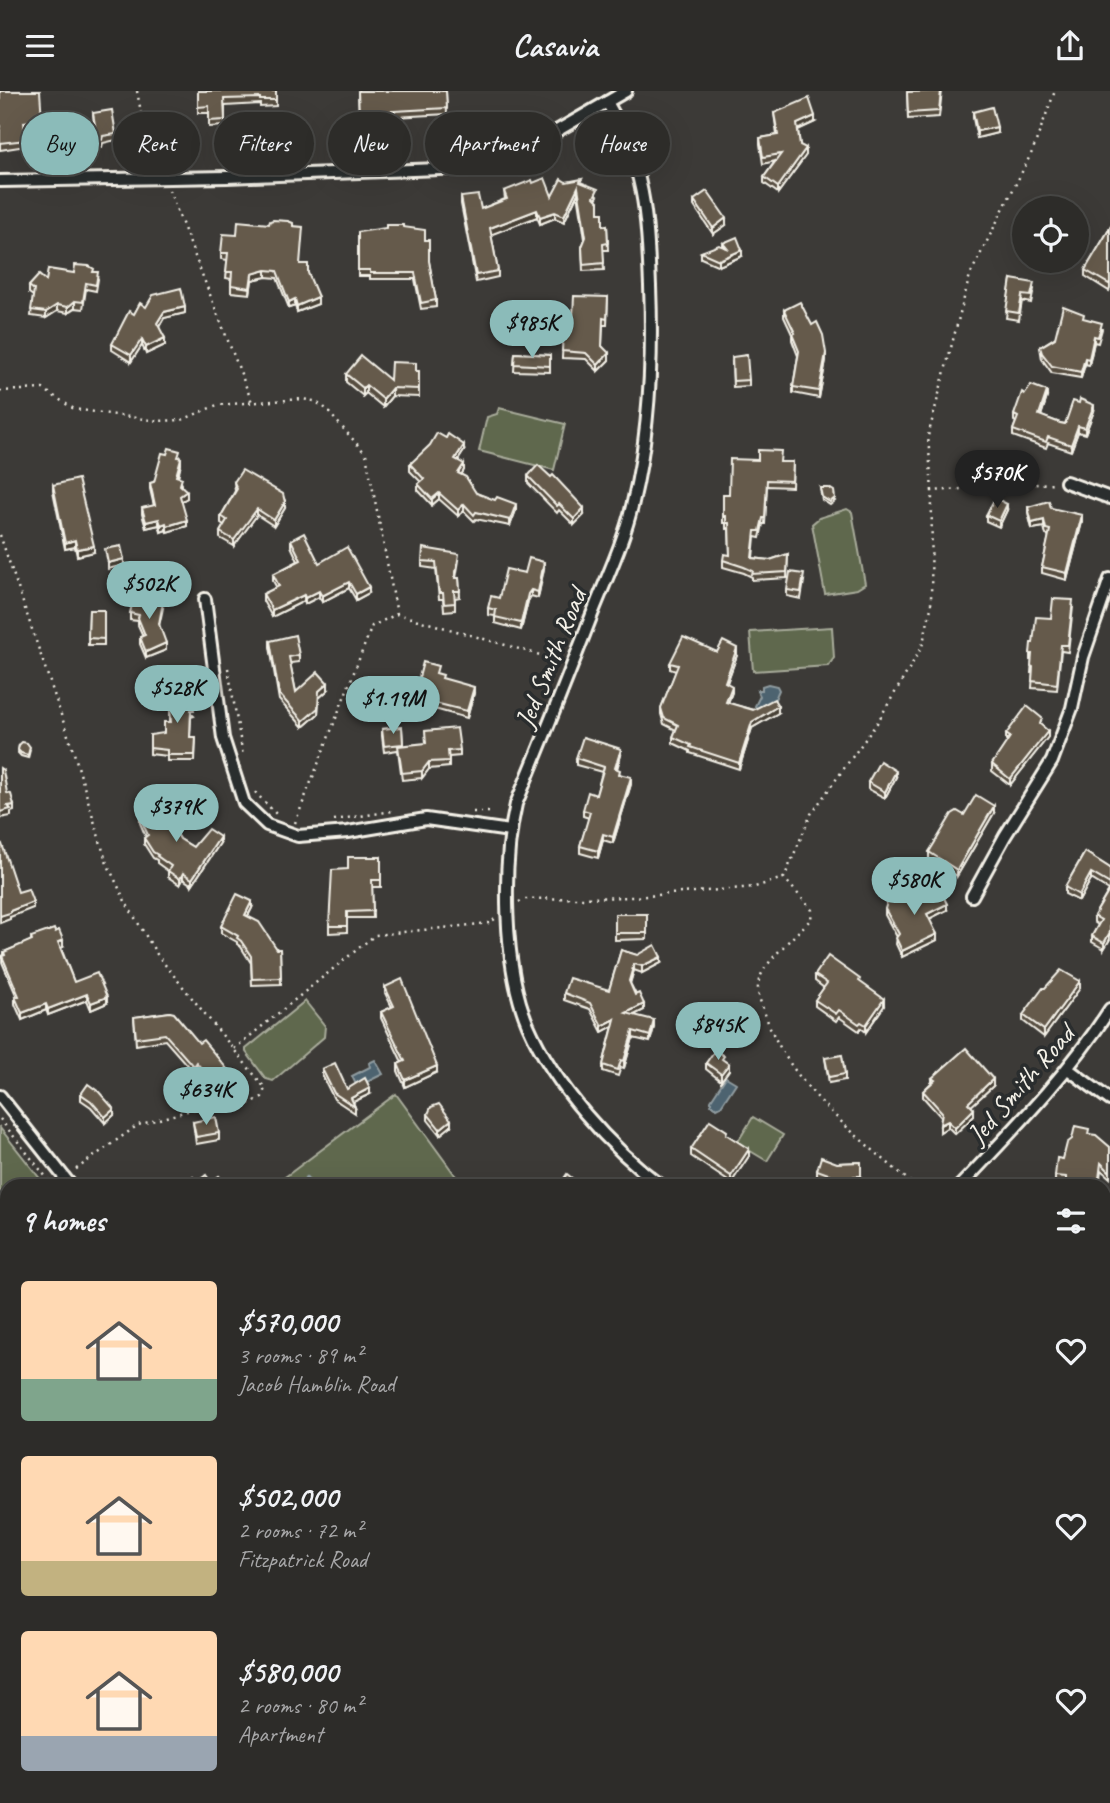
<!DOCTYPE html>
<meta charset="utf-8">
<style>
body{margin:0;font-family:Caveat,sans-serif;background:#353431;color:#f1f3f6;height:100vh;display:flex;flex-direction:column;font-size:26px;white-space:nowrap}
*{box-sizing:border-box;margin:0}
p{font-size:23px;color:#a7a7a8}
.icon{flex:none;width:38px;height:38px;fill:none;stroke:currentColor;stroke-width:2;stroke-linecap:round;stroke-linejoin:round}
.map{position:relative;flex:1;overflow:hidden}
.details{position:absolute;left:0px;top:1088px;width:1111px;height:625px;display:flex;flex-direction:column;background:#2d2c29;border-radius:21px 21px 0 0;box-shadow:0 7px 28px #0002,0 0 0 2px #484846}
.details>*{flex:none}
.guide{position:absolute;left:21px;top:21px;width:700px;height:63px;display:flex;gap:14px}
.buttons{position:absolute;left:1012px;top:105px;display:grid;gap:14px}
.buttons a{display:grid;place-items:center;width:77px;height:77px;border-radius:50%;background:#2d2c29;box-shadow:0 7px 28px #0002,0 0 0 2px #484846;font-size:35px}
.price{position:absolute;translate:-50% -60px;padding:0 16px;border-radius:24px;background:#8bbbb9;color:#111;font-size:23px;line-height:46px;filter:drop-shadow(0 2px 4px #0008)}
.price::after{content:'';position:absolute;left:50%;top:42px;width:21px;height:16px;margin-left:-10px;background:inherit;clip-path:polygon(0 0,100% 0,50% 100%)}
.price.on{background:#222;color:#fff}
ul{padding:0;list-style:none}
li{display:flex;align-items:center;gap:21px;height:175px;padding:0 21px}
li span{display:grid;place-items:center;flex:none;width:196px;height:140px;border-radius:7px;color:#555}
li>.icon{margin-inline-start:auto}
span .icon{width:84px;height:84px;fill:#fffc;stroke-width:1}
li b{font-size:30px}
h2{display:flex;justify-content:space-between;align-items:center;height:84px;padding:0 21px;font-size:30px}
.chip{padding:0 24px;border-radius:32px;background:#2d2c29;box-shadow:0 7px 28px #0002,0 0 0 2px #484846;font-size:24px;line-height:63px}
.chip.on{background:#8bbbb9;color:#111}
header{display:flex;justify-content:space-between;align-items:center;height:91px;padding:0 21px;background:#2d2c29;font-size:32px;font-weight:700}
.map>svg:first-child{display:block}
</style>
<header><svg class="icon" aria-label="menu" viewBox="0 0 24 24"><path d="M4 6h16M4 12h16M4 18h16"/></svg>Casavia<svg class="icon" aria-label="share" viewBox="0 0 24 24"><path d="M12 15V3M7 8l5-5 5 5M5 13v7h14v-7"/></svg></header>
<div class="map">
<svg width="1110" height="1712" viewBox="0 0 1110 1712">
<rect width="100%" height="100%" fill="#3c3a37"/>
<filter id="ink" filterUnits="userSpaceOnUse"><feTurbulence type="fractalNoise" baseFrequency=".0143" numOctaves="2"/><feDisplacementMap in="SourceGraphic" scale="14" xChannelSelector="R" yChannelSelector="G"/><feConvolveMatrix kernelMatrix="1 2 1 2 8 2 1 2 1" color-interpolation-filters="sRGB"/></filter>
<g filter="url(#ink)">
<g fill="#5e674e" stroke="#a9ac9b" stroke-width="2">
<path d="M499,317L565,333L554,379L479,360L487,326L497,323Z"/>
<path d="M847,418L852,421L865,493L857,498L825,503L812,433L819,427Z"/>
<path d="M832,536L834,567L828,575L753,580L750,541Z"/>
<path d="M305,910L325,935L324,946L273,990L266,988L246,961V958Z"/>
<path d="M396,1003L463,1095H273Z"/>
<path d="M753,1026L783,1044L767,1070L737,1052Z"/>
<path d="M0,1037L41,1089L31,1095L7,1096V1103H0Z"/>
<path d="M7,1296V1706H906L910,1712H0V1301Z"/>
</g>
<g fill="#4d6370" stroke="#909ca0" stroke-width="2">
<path d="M768,593L777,595L779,599L772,615L757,619L755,615L760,605L757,599H762V595Z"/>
<path d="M375,969L383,983L357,996L352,985L370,976L369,972Z"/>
<path d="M726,986L736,992L721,1015L717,1017L711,1013V1009Z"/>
</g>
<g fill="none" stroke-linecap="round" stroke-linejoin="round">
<g stroke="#909ca0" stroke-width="4.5">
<path d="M306,1087L312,1096"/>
<path d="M0,1580L7,1560"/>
<path d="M338,1706L340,1712"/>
</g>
<g stroke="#f4f1e8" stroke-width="10">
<path id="lane" d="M934,1706L939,1712"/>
</g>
<g stroke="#f4f1e8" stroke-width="16">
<g id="street">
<path d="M607,11C645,77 647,121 650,195C653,268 650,340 633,411C624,451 606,488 591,526C567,588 542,651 516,713C502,773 503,876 528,934C554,994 610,1057 663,1096"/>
<path d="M0,90L227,86L466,77L499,70L522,60L626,0"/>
<path d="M1066,391L1110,407"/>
<path d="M205,508L223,647L244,712L267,734L298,745L348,741L426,728L510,740"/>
<path d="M972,805L1005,745L1052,670L1072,617L1083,566L1110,488"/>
<path d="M1068,978L1110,1009"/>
<path d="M0,1005L72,1096"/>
<path d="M959,1096C1015,1037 1066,986 1110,918"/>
</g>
</g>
<g stroke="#f4f1e8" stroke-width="2.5" stroke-dasharray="2 5" stroke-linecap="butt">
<path d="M137,0L147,53L157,74"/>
<path d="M169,99L252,311"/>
<path d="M0,300L43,298L74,318L157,330L182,329L217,314L302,308L314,310L324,316L366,363L397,523"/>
<path d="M932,400L928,345L970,184L1032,61L1055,0"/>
<path d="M0,444L74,662L106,770L126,812L158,865L265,997L262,1006L251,1012L201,1016L138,1034L75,1079"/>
<path d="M228,577L243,665"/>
<path d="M255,701L277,724"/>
<path d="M473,721H494"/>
<path d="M334,729L393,720"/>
<path d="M295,732L372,535L397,523L561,570"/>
<path d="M519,811L524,808L634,806L755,796L783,787"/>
<path d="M234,958L375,844L490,832L496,827"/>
<path d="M0,1028L54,1096"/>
<path d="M47,1096L55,1092"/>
<path d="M916,1096C859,1046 788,995 764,920C760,910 756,900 759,889C765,870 797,843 811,828L812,819L784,787L811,723L877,632L922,556L931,517L932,400L1054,392"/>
<path d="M0,1107H7"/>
<path d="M0,1182L7,1178"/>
<path d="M1104,1368L1110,1375"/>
<path d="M0,1414L7,1402"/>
<path d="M372,1706L374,1712"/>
<path d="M530,1706L534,1712"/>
<path d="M223,1712V1706"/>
</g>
<use href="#lane" stroke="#2a2d2e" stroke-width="5"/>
<use href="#street" stroke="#2a2d2e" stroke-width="10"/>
</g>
<g fill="#574d41" stroke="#f4f1e8" stroke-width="2">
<path d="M0,0L42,29V35L24,37L26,55L0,59Z"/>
<path d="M198,0H276V15L260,16V13L225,15V35L209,36V22H198Z"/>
<path d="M358,0H446L447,23L359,28Z"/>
<path d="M942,0L939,26L908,28L907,1Z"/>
<path d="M973,21L997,42L977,47L973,27Z"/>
<path d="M93,22L116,43V49L103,52L102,56L87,58L84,36L94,34Z"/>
<path d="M774,22L815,31L798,39L800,54L806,64L778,102L764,92V86L775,70L763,73L760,53V47L777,44Z"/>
<path d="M566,91L582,92L598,105L596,108L599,122L603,135L607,134L608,159H603L604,179L583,180L582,156L585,148L578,102L564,131L555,127L540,133L537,126L491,143L498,180V186L476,191L461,113V106L481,118L505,108L504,100L552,105Z"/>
<path d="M694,109L726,134L713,143L694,115Z"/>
<path d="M293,135L300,173L308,183L318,213L297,221L295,215L289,217L277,187L266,186L252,189L250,203L231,201V188L226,187L228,169L221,168V162L237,144Z"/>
<path d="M403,136L425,149L436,209V216L421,218L415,188H370V185H358V141Z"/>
<path d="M1110,137V198L1109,200L1085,185V179Z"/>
<path d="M723,152L742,165L719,175L701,167V161L723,156Z"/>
<path d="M94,181L98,188L96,200L86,198L83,218L75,217L68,222L57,220L46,227L31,225L33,205L29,202V195L74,182Z"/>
<path d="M1011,188L1034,198L1031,212L1022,210L1019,229L1006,227Z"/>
<path d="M608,206L607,234H603L602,255L609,269L598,280L586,268L562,267L564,226L573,225Z"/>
<path d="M146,216L185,222L164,227L159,236L165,254L146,263L142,254L131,271L112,259V253L134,223Z"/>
<path d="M784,219L826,269L819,307L793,302V296L798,265L792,249V243L784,226Z"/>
<path d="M1084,228L1102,238L1098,252L1094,251L1089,274L1085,273L1081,287L1052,282L1042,268L1040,256Z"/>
<path d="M515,262L550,264V281L514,280Z"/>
<path d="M732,272L749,289V295L733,296Z"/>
<path d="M416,280H419V306L392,305L383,316L366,302L363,305L346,291V283L390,289Z"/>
<path d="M1025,303L1047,306L1041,325L1060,332L1065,333L1094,320L1085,343L1078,341L1071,360L1048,352L1046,357L1013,345V339L1016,331L1014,330V324Z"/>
<path d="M464,360L458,369L464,379L461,384L476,402L516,419L510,435L476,428L474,430L464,420L458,425L439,408L432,414L418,399V393L421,391L410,380V373Z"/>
<path d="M180,366L181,373L178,386L182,393V395L187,407L181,410L187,435L167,441L166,439L161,441L159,434L146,437L142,423V417L154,415L150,398V392L154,391Z"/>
<path d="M793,371L792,396L767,395L765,433H763L760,447L755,446L753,467L770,469L788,463L787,487L752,489V486L744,482L723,476V469L730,464L729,438H726V432H723V425L729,403Z"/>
<path d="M528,385L584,424L574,434L559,419L557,422L528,392Z"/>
<path d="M234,391L285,417L274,435L257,424L234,455L220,447V441L224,434L221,432V425L235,400Z"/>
<path d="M53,394L94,461L77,465L75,456L65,458L53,400Z"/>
<path d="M820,397L835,410L830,414L822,409Z"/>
<path d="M1028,416L1051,417L1082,431L1067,489L1042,482V476L1049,445L1046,444L1044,436L1032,438L1028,422Z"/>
<path d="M1007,419L999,436L986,430V424Z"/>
<path d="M291,449L319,472L369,502L356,509L349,497L322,511L319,506L305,513L304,510L272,526L263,510V503L277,497L273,490V483L298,470L291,455Z"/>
<path d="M459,469L456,487H459L460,506L455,507V519L444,520L443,508H439L436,478L422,476V470Z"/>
<path d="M544,477L538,507L531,505L528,510L521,539L495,532V525L488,524V517L525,482Z"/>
<path d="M804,490L801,508L787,505V499Z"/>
<path d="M1073,516L1068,561L1061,560L1057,599L1032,597L1033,582H1031L1032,569H1030V563L1033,552L1051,527Z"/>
<path d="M163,517L159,535L166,559L146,567L140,553V546L143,545L138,534V530L130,529V522Z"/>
<path d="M89,519H104V554H88Z"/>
<path d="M270,550L299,564V571L290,572L296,601L328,599L319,607L318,623L303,636L279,609L270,556Z"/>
<path d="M717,561L737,564L727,592L732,601L728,612L753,619L778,622L752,637L739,678L690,662V660L673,652V646L676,639L664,633L661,623V617L676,580L670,578V572Z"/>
<path d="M438,583L443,588L474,602L467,627L427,616V607L416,604V598Z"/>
<path d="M166,597L194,625L191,626L190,646H196L195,670H167V665L150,663V657L164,642L170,631V619L166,603Z"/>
<path d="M1042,634L1048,646L1010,694L992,680V673L1008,650L1006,649V643Z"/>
<path d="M402,636L403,655L460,659V665L449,666V676L429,678L422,687L402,689L398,659L384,661L382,645V638Z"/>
<path d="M19,654L30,659L28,667L21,665L18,662Z"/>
<path d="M621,664L617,678L620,683L631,693L613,752L603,749L598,767L580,762V755L589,727L583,725V719L596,704L602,681L576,674V667Z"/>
<path d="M896,686L885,707L868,698V691Z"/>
<path d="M994,722L957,785L929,768V761L964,724Z"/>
<path d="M140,726L175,730L171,732L180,748L193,756L220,752L192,794L183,788L180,794L168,786V780L157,772V769L153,767L144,753V747L146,746L140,732Z"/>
<path d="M1085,761L1110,777V848L1104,858L1092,851V845L1098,834L1094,831V825L1109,799L1091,788L1079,810L1065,803V796Z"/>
<path d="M381,766V796H372L373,827H347V841L329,842V835L348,778Z"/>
<path d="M916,804L926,805L947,819L929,828L937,849L902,866L896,853L897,846L885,824V818L893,809Z"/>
<path d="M252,817L248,825L277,858H280L281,893L252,894L251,872L241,856L237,853V851L221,842V835Z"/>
<path d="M615,823H647V848L615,849Z"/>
<path d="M31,846L63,856L61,857L74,891L107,912L91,919L87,909L48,924L46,919L22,929L15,913V906H17L2,871V865L4,864V861L31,850Z"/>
<path d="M621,859L661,872L642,882L634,879L630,892L644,919L634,924L654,936L650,951L633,947L624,977L621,976L618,985L603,980V974L613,935L602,941L590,918L564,909V902L609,899Z"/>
<path d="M815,884L860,892L884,915L866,941L861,937L859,940L839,926L836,930L815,915V909L824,897L815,890Z"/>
<path d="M385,896L437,981L405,996L398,980V973L402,971L381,927V921L392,916L385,902Z"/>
<path d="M1045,897H1080L1044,946L1023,930V924Z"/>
<path d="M170,921L233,991L221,1002L210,989L208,991L196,978L193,981L165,949L136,954L134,926Z"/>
<path d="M825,967L845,983V989L829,992Z"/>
<path d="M724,970L729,979L721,990L706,978V972Z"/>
<path d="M322,978L347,998L370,1003L353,1011L355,1016V1022L334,1008L322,984Z"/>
<path d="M932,987L993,995L971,1015L974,1025L955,1043L948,1036L940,1041L941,1026L923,1006V1000L932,991Z"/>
<path d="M81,1003L114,1024L105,1032L91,1016L81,1009Z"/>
<path d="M428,1023L451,1035L440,1044L428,1029Z"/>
<path d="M193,1031L219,1042V1049L196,1053Z"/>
<path d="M1089,1043L1110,1056V1087L1101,1079L1099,1096H1066V1093L1055,1091V1085L1063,1068Z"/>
<path d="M727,1044L749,1065L731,1092L691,1065V1058Z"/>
<path d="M861,1071V1091L831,1090L817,1085V1079L837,1072Z"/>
<path d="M1104,1461H1110V1483L1108,1484L1104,1478Z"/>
<path d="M1104,1592L1110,1598V1635L1104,1629Z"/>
</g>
<g fill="#473f35" stroke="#f4f1e8" stroke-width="2">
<path d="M815,25V31L797,39V33Z"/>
<path d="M997,36V42L977,47V40Z"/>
<path d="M806,57V64L778,102V96Z"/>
<path d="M578,96V102L564,131V125Z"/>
<path d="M537,119V126L490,144V137Z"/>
<path d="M555,121V127L540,133V126Z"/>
<path d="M726,127V134L713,143V137Z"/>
<path d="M742,159V165L719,175V169Z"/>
<path d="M266,179V186L252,189L250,203L252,183Z"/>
<path d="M318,206V213L297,221V215Z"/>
<path d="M295,208V215L289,217V211Z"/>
<path d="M75,210V217L68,222V216Z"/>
<path d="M57,214V220L46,227V221Z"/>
<path d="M185,216V222L164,227L157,239V232L164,221Z"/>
<path d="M1094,245V251L1089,274V268Z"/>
<path d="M165,247V254L146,263V256Z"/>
<path d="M142,248V254L131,271V264Z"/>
<path d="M609,262V269L598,280V274Z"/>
<path d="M826,262V269L819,307V300Z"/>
<path d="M1085,267V273L1081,287V281Z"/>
<path d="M366,294V302L363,305V297Z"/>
<path d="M392,297V305L383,316V308Z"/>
<path d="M1047,300V306L1039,331V324Z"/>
<path d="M1094,314V320L1085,343V337Z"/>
<path d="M1078,335V341L1071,360V354Z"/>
<path d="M464,354V360L455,374V368Z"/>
<path d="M181,367V373L176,392V385Z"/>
<path d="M464,373V379L458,389V382Z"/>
<path d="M187,400V407L180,411V405Z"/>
<path d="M439,402V408L432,414V408Z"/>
<path d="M285,411V417L274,435V429Z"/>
<path d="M464,413V420L458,425V419Z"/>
<path d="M516,413V419L510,435V429Z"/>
<path d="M1007,413V419L999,436V430Z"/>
<path d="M584,417V424L574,434V428Z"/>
<path d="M257,418V424L234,455V449Z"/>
<path d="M1082,424V431L1067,489V482Z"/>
<path d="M159,428V434L146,437V431Z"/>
<path d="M187,429V435L167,441V435Z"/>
<path d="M1044,429V436L1032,438V432Z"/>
<path d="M166,432V439L161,441V434Z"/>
<path d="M75,449V456L65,458V452Z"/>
<path d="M94,455V461L77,465V458Z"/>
<path d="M124,468V474L108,478V472Z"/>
<path d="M544,471V477L538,507V501Z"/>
<path d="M349,491V497L322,511V505Z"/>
<path d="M369,496V502L356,509V503Z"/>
<path d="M531,499V505L528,510L521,539V532L528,503Z"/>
<path d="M319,500V506L305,513V507Z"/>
<path d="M304,504V510L272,526V519Z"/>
<path d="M166,552V559L146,567V561Z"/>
<path d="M737,557V564L725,597V591Z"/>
<path d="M328,592V599L319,607L318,623L303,636V630L319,600Z"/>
<path d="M732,595V601L726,617V611Z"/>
<path d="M474,596V602L467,627V620Z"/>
<path d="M778,615V622L752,637L739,678V672L752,631Z"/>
<path d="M1048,640V646L1010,694V688Z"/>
<path d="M621,658V664L615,683V677Z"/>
<path d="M429,671V678L422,687V680Z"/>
<path d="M896,680V686L885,707V701Z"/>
<path d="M631,686V693L613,752V746Z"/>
<path d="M14,714V720L11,721V725L0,727V721L8,715Z"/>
<path d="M994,715V722L957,785V779Z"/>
<path d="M175,724V730L167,733V727Z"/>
<path d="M603,743V749L598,767V760Z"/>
<path d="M220,746V752L192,794V788Z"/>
<path d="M183,782V788L180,794V788Z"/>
<path d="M1091,782V788L1079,810V804Z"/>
<path d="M252,810V817L245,830V824Z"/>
<path d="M33,811V817L10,826V828L0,832V825L10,820Z"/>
<path d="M947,813V819L927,829V823Z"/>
<path d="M1110,841V848L1104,858V852Z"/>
<path d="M937,843V849L902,866V860Z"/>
<path d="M63,849V856L58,858V851Z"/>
<path d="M661,866V872L642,882V875Z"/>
<path d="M634,873V879L629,896V890Z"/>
<path d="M1080,890V897L1044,946V939Z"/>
<path d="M87,903V909L48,924V918Z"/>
<path d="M107,906V912L91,919V912Z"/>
<path d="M884,908V915L866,941V934Z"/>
<path d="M46,913V919L22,929V922Z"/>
<path d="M644,913V919L626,928V922Z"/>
<path d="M615,928V934L602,941V935Z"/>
<path d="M654,929V936L650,951V945Z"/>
<path d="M633,940V947L624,977V970Z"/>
<path d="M196,971V978L193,981V975Z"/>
<path d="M729,973V979L721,990V983Z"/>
<path d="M437,975V981L405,996V989Z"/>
<path d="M233,985V991L221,1002V995Z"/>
<path d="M993,988V995L968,1018V1012Z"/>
<path d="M370,997V1003L351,1012V1007Z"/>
<path d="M114,1018V1024L105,1032V1026Z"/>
<path d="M974,1018V1025L955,1043V1037Z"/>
<path d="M451,1029V1035L440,1044V1038Z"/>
<path d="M948,1030V1036L940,1041V1034Z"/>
<path d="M749,1058V1065L731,1092V1085Z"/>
<path d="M1110,1225V1231L1104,1235V1228Z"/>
<path d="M7,1257V1263L0,1267V1261Z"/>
</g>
<g fill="#655a4c" stroke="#f4f1e8" stroke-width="2">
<path d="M0,0H40L42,29L24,31L26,49L0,52Z"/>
<path d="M198,0H276V9H260V7L224,8L225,29L209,30V15L198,16Z"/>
<path d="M358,0H446L447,17L359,22Z"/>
<path d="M941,0L939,20L908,22L907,1Z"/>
<path d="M809,7L815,25L797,33L800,54L806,57L778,96L764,86L781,63L763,66L760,47L778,44L774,22Z"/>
<path d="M992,16L997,36L977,40L973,21Z"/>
<path d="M112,19L116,43L103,45L102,49L87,52L84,36L95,34L93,22Z"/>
<path d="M545,87L552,105L561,88L566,91L582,88L580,91L598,98L594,106L599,111V122H603V135L607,134L608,152L603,153L604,172L583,174L582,156L586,146L578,96L564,125L555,121L540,126L537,119L490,137L498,180L476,184L461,106L478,104L481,118L507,108L504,100L532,89L533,92Z"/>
<path d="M707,100L726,127L713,137L694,109Z"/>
<path d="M273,129L288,130L293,132V135L303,136L300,173H308V182L318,206L297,215L295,208L289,211L277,180L266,179L252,183L250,197L231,194L232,181H226L228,162H221L223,143L237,144L238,130L269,133L270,130Z"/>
<path d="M386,134H403V136L425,139V149H429V170L436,209L421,212L415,182H370V179H358V141L386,137Z"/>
<path d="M1110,137V191L1109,193L1085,179Z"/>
<path d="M737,146L742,159L719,169L701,161L719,154L727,157L723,152Z"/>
<path d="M75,174L89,175L94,178L93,181H98L96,194L86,192L83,211L75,210L68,216L57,214L46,221L31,219L34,199L29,195L39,184L46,190L48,178L74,182Z"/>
<path d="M1011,188L1034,192L1031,205L1022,204L1019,222L1006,220Z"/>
<path d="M181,197L185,216L164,221L157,232L165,247L146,256L142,248L131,264L112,253L129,220L134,223L140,212L146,216L153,204Z"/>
<path d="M574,205L608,206L607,228L603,227L602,255L609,262L598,274L586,262L562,260L564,226L573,225Z"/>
<path d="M800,211L812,234L817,231L823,244L826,262L819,300L793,296L799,260L792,243L795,242L784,219Z"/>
<path d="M1063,215L1084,223L1083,227L1102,232L1098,246L1094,245L1089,268L1085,267L1081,281L1052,275L1042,262L1040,256L1055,247Z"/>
<path d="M515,262L550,264V275L514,273Z"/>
<path d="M747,264L749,289L733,290L732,266Z"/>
<path d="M361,265L390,289L391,271L416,272V280H419V298L392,297L383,308L366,294L363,297L346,283Z"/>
<path d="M1031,294L1047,300L1039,324L1060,332L1065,333L1073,310L1079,312L1080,308L1094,314L1085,337L1078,335L1071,354L1048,346L1046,351L1013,339L1018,326L1014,324L1022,301L1025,303Z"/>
<path d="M437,342L446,347L448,343L464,354L455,368L464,373L458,382L466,386L476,402L495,409L497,406L516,413L510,429L476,421L474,424L464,413L458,419L439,402L432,408L418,393L424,388L410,373L430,354Z"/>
<path d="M169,357L180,360L178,366L181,367L176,385L182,387L180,394L187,400L180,405L187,429L167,435L166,432L161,434L159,428L146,431L142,417L155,414L150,392L154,391L162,362L167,363Z"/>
<path d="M758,359L781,360L780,371H793L792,390L767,389L765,427H763L760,440H755L752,467L770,469L788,463L787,481L752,483L753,480L744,476L723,469L724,463L730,464L729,432H726V425H723V403H729L730,368L758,369Z"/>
<path d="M538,374L551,386L553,384L584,417L574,428L559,413L557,415L528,385Z"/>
<path d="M242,379L283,403L285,411L274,429L257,418L234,449L220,441L227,429L221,425L237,398L234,391Z"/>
<path d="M78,388L94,455L77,458L75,449L65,452L53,394Z"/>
<path d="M820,397H829L834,400L835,407L830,411L822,406Z"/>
<path d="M995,407L1007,413L999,430L986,424Z"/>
<path d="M1049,410L1051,417L1082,424L1067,482L1042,476L1050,439L1046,438L1044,429L1032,432L1028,416Z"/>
<path d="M304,442L319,472L347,456L369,496L356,503L349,491L322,505L319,500L305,507L304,504L272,519L263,503L279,495L273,483L301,469L291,449Z"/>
<path d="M121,455L124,468L108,472L105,458Z"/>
<path d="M423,457L459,463L455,487H459L460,500H454L455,512L444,513L443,502H439L436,471L422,470Z"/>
<path d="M529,467L544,471L538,501L531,499L528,503L521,532L495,526L496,519L488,517L491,505L499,507L506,478L525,482Z"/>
<path d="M790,481L804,483L801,501L787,499Z"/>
<path d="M134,505L163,511L159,533L166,552L146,561L140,546L145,544L138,527L139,524L130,522Z"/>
<path d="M1053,508L1073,509L1068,554H1061L1057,593L1032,590L1033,576L1031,575L1032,563H1030L1031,552H1033L1036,526L1051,527Z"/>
<path d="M89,519H104V548L88,547Z"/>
<path d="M295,544L299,564L289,566L296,601L318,581L328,592L319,600L318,617L303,630L279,603L270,550Z"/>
<path d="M683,546L717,561L723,550L737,557L725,591L732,595L726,611L753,619L774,608L778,615L752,631L739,672L690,656L691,654L673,646L678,634L664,627L661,617L678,574L670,572Z"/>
<path d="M423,571L438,575L436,582L443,584L442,587L474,596L467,620L427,610L429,601L416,598Z"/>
<path d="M184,592L186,598L188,597L194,619H191L190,646H196L195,664H167V659L150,657V644L164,642V631H171L170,613L166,597Z"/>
<path d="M1027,615L1042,627L1040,633L1048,640L1010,688L992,673L1010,646L1006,643Z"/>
<path d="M402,636L403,653L384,655L382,638Z"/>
<path d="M457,637L460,659L448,660L449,670L429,671L422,680L402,682L398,655L426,652L425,640Z"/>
<path d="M583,646L621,658L615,677L620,679L619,683L631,686L613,746L603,743L598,760L580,755L590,721L583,719L588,701L596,704L604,676L576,667Z"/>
<path d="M22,651L27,652L30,656L28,664L21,662L18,659L19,654Z"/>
<path d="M880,670L896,680L885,701L868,691Z"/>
<path d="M0,677L3,679L7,702L11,703L14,714L8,715L11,718L0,721Z"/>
<path d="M976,704L994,715L957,779L929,761L952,723L957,720L964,724Z"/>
<path d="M170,713L175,724L167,727L180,748L193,756L208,738L220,746L192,788L183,782L180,788L168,780L171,775L157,765L158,764L153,761L144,747L148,744L140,726Z"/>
<path d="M2,753L18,801L28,798L33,811L10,820V822L0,825V754Z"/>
<path d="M1085,761L1110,777V793L1091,782L1079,804L1065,796Z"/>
<path d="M348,766H381V789H372L373,820L347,821V835H329L332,779L348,778Z"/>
<path d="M940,798L947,813L927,823L937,843L902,860L896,847L899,843L885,818L888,807L893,809L898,806L899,808L914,801L916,804L924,800L926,805Z"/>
<path d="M1110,798V841L1104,852L1092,845L1101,829L1094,825Z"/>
<path d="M237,803L252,810L245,824L259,831L277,858H280L281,887L252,888L251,865L241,850L237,847L238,845L221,835Z"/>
<rect x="615" y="823" width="32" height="19"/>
<path d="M54,838L55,841L59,839L63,849L58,851L74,891L97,882L107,906L91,912L87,903L48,918L46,913L22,922L15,906L19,905L2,865L5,864L4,861L32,849L31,846Z"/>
<path d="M655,854L661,866L642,875L634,873L629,890L635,904L639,902L644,913L626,922L654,929L650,945L633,940L624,970L621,969L618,979L603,974L615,928L602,935L590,912L564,902L569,887L609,899L621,859L637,864Z"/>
<path d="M828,865L860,888L859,890L884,908L866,934L861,931L859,933L839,919L836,923L815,909L827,892L815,884Z"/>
<path d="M1061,879L1080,890L1044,939L1023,924L1043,897H1045Z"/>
<path d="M402,888L437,975L405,989L398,973L405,970L381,921L394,915L385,896Z"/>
<path d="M170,921L174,922L199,952L203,949L233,985L221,995L210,983L208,985L196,971L193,975L165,943L136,947L134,926Z"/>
<path d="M966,957L993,988L968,1012L974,1018L955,1037L948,1030L940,1034L942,1021L923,1000L935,989L932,987Z"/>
<path d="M715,959L724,965L722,968L729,973L721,983L706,972Z"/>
<path d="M842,964L845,983L829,986L825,967Z"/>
<path d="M335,972L347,998L365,987L370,997L351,1007L355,1016L334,1002L322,978Z"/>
<path d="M88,993L99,1001L114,1018L105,1026L91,1010L81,1003Z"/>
<path d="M439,1013L451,1029L440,1038L428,1023L431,1016Z"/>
<path d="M216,1026L219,1042L196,1046L193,1031Z"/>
<path d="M710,1029L727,1040L726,1043L749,1058L731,1085L691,1058Z"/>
<path d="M1075,1035L1089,1038L1088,1043L1096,1044L1110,1056V1081L1101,1072L1098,1096H1066V1086L1055,1085L1057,1067L1063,1068L1067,1052L1072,1048Z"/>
<path d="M821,1066L837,1072L861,1071V1085H854V1096H831V1084L817,1079Z"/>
<path d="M567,1083L583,1096H558Z"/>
<path d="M206,1084L211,1091L219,1085L228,1096H173L182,1095L193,1086L197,1091Z"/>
<path d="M527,1090L535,1096H523Z"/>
<path d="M1110,1146V1225L1104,1228V1149Z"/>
<path d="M0,1179L7,1193V1257L0,1261Z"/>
<path d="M1108,1458L1110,1461V1476L1108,1478L1104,1472V1461Z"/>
<path d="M1104,1592L1110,1598V1628L1104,1622Z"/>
<path d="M973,1706H1037L1042,1712H976Z"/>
</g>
</g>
<g text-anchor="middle" stroke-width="7" stroke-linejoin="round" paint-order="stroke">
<g font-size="28" fill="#f4f1e8" stroke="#2a2d2e">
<text transform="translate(550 567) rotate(-68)" y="10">Jed Smith Road</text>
<text transform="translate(1020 993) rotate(-49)" y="10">Jed Smith Road</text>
</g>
</g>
</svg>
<div class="buttons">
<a><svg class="icon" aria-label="locate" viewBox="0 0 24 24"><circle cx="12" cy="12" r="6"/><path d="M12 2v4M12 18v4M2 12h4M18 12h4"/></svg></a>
</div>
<b class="price" style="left:532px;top:269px">$985K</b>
<b class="price on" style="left:997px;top:419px">$570K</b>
<b class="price" style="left:149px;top:530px">$502K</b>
<b class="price" style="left:177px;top:634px">$528K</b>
<b class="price" style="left:393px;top:645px">$1.19M</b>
<b class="price" style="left:176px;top:753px">$379K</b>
<b class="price" style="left:914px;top:826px">$580K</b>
<b class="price" style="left:718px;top:971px">$845K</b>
<b class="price" style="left:206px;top:1036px">$634K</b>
<div class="guide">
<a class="chip on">Buy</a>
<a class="chip">Rent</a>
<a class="chip">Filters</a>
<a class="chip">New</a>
<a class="chip">Apartment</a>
<a class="chip">House</a>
</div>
<section class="details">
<h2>9 homes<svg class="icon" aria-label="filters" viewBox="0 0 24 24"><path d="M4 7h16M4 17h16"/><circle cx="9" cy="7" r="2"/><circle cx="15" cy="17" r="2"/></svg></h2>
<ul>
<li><span style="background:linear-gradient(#ffd9b3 70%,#7fa58c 0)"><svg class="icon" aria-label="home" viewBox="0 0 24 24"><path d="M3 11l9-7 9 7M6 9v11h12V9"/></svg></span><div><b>$570,000</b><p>3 rooms · 89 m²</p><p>Jacob Hamblin Road</p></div><svg class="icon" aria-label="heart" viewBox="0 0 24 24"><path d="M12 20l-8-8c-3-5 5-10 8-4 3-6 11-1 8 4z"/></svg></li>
<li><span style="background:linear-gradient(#ffd9b3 75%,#c2b280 0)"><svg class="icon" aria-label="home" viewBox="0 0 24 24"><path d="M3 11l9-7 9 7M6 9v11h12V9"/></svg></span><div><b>$502,000</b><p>2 rooms · 72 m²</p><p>Fitzpatrick Road</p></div><svg class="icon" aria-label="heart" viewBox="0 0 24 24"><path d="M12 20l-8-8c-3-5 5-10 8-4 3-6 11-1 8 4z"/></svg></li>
<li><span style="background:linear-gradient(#ffd9b3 75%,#9aa5b1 0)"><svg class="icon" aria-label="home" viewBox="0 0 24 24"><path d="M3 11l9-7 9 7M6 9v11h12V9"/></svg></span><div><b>$580,000</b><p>2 rooms · 80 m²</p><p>Apartment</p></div><svg class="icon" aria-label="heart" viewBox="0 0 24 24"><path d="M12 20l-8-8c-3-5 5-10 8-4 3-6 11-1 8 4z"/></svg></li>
</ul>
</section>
</div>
